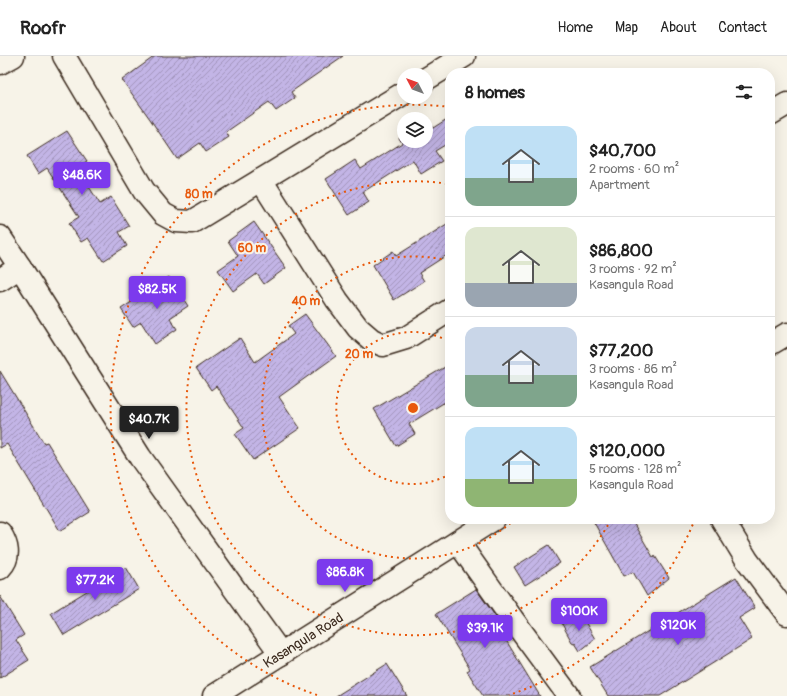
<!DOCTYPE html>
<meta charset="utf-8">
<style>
body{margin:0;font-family:Pangolin,sans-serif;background:#f2f2f2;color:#222;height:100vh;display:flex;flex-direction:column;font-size:15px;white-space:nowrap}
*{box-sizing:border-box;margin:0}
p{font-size:13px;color:#767676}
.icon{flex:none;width:22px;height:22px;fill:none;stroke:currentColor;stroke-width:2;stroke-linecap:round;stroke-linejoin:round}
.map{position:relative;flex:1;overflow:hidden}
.side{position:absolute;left:445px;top:12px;width:330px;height:456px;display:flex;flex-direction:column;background:#fff;border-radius:16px;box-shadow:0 4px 16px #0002}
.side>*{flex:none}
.needle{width:26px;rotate:311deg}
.buttons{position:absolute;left:397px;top:12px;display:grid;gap:8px}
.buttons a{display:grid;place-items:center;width:36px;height:36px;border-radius:50%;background:#fff;box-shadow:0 4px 16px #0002;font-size:20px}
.price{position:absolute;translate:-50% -34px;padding:0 9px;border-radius:4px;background:#7c3aed;color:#fff;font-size:13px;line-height:26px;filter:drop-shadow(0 1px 2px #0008)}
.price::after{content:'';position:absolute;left:50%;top:24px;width:12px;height:9px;margin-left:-6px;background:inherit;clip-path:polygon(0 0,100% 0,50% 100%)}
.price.selected{background:#222;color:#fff}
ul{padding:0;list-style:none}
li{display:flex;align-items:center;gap:12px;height:100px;padding:0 20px}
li+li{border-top:1px solid #e0e0e0}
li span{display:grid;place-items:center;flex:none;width:112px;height:80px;border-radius:12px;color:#555}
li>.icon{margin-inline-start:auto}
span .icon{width:48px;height:48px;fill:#fffc;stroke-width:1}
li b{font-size:17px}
h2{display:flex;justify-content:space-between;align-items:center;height:48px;padding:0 20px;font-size:17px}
header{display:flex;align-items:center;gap:24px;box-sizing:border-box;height:56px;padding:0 20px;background:#fff;border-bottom:1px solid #e0e0e0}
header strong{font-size:19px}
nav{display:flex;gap:22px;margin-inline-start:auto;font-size:14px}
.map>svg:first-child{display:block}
</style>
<header>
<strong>Roofr</strong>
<nav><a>Home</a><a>Map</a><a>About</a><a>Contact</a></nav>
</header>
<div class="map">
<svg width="787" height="640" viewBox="0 0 787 640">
<defs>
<pattern id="building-hatch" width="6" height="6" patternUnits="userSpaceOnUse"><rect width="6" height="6" fill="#c3b5e6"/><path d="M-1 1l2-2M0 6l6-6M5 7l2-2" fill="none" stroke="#a093ba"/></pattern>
</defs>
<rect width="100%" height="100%" fill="#f7f3e8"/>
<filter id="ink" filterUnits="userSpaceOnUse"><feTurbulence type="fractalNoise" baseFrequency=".025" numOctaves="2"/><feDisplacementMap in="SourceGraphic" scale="8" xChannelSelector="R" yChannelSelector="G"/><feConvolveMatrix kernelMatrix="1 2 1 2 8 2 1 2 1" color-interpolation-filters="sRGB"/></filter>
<g filter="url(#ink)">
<g fill="url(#building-hatch)" stroke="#3b2a1e">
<path d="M155,0H343L291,36L295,42L276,55L269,46L226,76L229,81L206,96L200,87L177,103L150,63L122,24Z"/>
<path d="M450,61V86L435,95L442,105L421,118L413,104L363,136L369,146L349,159L326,123L355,104L361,113L402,87L399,82L404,79V85H426V64L428,63L433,72Z"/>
<path d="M67,75L87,105L77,112L100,148L111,141L129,170L119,176L127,190L103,205L88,182L81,186L69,167L79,161L47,112L38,118L27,100Z"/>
<path d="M254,166L286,212L264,228L257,218L233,235L218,214L238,200L228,185Z"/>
<path d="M450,166V197L419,217L424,225L394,244L373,209L393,195L396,200Z"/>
<path d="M169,221L188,250L170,262L177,273L155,288L141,266L133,271L121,253Z"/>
<path d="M305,258L336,300L279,341L300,372L253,404L235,378L244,372L216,330L211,334L196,312L240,282L255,306L294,278L288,270Z"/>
<path d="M450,308V343L409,368L415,378L396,390L374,353Z"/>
<path d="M0,315L44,387L47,386L90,456L60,475L7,388L0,392Z"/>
<path d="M592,463H631L653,501L655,500L669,522L647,540L633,516L624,520Z"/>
<path d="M549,489L560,507L525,529L514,511Z"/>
<path d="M126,511L139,533L64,579L51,557Z"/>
<path d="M736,521L755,552L739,562L752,583L660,640H608L590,611Z"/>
<path d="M476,533L496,561L493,563L540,640H483L467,615L470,613L436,558Z"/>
<path d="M0,540L24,579L16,584L29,604L0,622Z"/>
<path d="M580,557L595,583L580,595L575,587L573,588L562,568Z"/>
<path d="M387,608L407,640H336Z"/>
</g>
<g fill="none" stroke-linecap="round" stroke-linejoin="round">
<g stroke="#3b2a1e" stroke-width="25">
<g id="minor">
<path d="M64,0L144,135L163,158L176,165L192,166L404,37"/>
<path d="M0,7L13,0"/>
<path d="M426,23L464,0"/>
<path d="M770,58L787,48"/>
<path d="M261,124L337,244L358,272L372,284L383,289L406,282L450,254"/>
<path d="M0,181L20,211L140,401L281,598"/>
<path d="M0,224L20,211"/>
<path d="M722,463L747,504L787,558"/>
<path d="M0,477C7,488 11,501 0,512"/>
<path d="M458,486L513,564L569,640"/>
</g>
</g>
<g stroke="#3b2a1e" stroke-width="25">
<g id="major">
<path d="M770,288L787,278"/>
<path d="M214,640L494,463"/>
</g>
</g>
<use href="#minor" stroke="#f7f3e8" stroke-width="22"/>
<use href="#major" stroke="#f7f3e8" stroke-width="22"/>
</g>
</g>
<g fill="none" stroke="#e8590c" stroke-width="2" stroke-dasharray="2 4">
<path d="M450 418A76 76 0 1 1 450 286"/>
<path d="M515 463A151 151 0 1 1 450 205"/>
<path d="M611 464A227 227 0 1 1 449 128"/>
<path d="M695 463A303 303 0 0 1 509 639M317 639A303 303 0 0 1 450 51"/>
</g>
<g text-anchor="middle" stroke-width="4" stroke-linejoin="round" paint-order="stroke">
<g font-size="14" fill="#3b2a1e" stroke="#f7f3e8">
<text transform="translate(303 584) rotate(-32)" y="5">Kasangula Road</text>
</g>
</g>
<circle cx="413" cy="352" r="6" fill="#e8590c" stroke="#f7f3e8" stroke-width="2"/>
<g font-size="12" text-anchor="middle" font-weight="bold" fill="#e8590c" stroke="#f7f3e8" stroke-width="4" stroke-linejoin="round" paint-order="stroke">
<text x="199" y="142">80 m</text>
<text x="252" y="196">60 m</text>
<text x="306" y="249">40 m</text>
<text x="359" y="302">20 m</text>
</g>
</svg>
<div class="buttons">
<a><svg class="needle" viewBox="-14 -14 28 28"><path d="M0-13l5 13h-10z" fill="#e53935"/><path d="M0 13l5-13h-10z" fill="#767676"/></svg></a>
<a><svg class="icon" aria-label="layers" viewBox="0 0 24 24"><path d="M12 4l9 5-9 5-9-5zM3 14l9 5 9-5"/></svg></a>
</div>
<b class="price" style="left:82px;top:140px">$48.6K</b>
<b class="price" style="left:157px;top:254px">$82.5K</b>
<b class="price selected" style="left:149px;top:384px">$40.7K</b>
<b class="price" style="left:345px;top:537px">$86.8K</b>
<b class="price" style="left:95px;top:545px">$77.2K</b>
<b class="price" style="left:579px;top:576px">$100K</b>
<b class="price" style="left:678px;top:590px">$120K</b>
<b class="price" style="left:485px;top:593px">$39.1K</b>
<section class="side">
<h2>8 homes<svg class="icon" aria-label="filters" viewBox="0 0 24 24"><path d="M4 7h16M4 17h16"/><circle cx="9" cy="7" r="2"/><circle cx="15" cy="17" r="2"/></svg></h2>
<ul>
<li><span style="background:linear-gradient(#bfe0f5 65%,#7fa58c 0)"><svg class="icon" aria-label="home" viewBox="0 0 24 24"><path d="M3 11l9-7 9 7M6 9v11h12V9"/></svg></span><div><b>$40,700</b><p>2 rooms · 60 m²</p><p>Apartment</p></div></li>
<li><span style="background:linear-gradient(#dfe7d0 70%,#9aa5b1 0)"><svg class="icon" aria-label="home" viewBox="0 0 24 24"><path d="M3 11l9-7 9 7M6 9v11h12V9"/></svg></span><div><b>$86,800</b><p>3 rooms · 92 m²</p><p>Kasangula Road</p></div></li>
<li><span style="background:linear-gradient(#c9d6e8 60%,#7fa58c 0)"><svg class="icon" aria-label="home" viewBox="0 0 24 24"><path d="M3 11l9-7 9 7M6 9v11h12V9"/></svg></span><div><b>$77,200</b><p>3 rooms · 86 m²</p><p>Kasangula Road</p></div></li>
<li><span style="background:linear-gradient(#bfe0f5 65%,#8fb573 0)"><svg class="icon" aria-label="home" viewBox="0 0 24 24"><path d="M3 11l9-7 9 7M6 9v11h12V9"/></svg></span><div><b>$120,000</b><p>5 rooms · 128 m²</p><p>Kasangula Road</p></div></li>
</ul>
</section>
</div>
